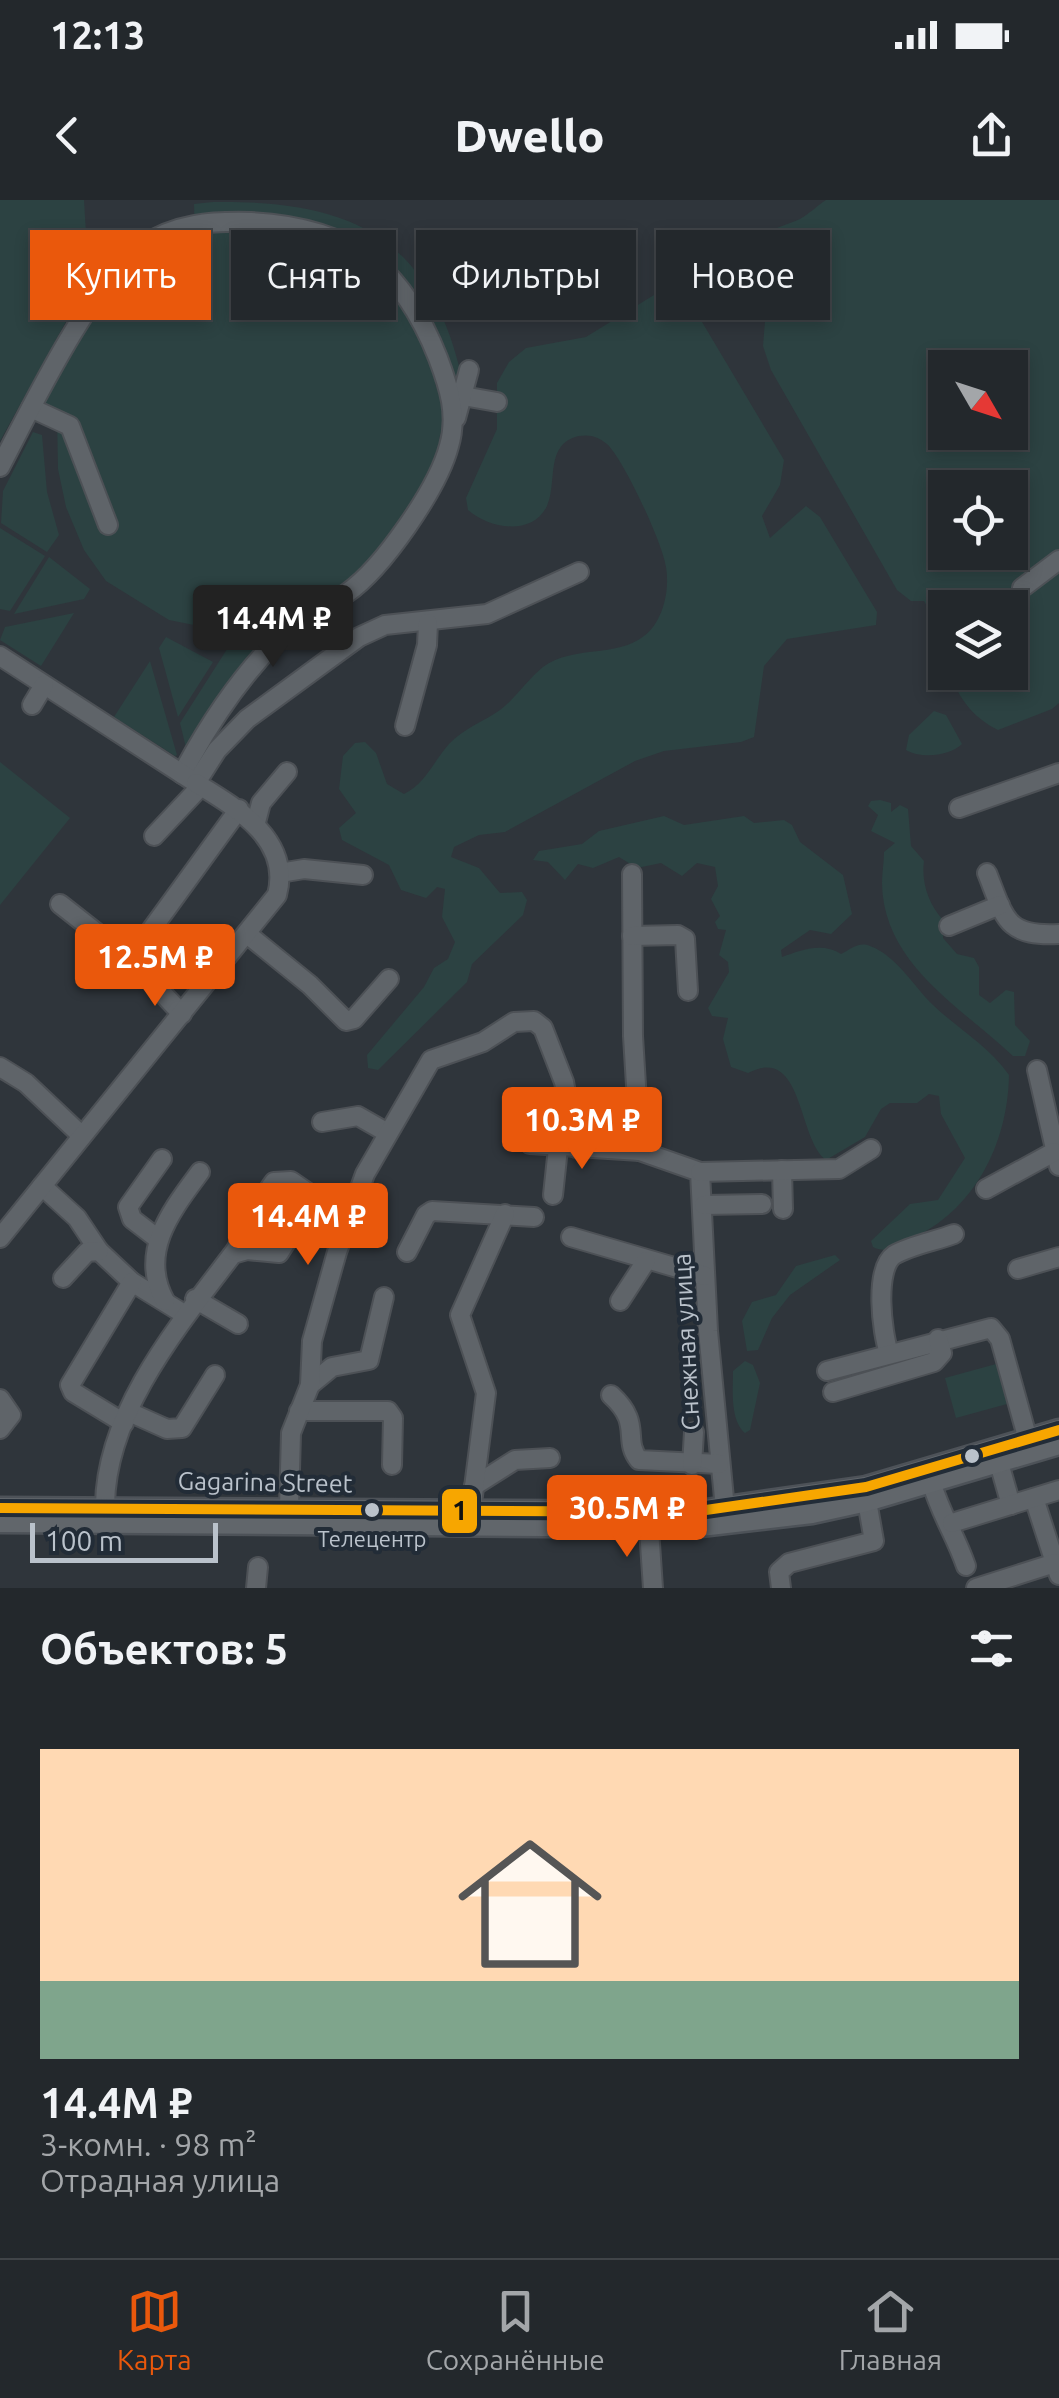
<!DOCTYPE html>
<html lang="ru">
<meta charset="utf-8">
<style>
body{margin:0;font-family:Ubuntu,sans-serif;background:#2f3438;color:#f1f3f6;height:100vh;display:flex;flex-direction:column;font-size:38px;white-space:nowrap}
*{box-sizing:border-box;margin:0}
p{font-size:32px;color:#a3a6a9}
.icon{flex:none;width:55px;height:55px;fill:none;stroke:currentColor;stroke-width:2;stroke-linecap:round;stroke-linejoin:round}
.map{position:relative;height:1388px;overflow:hidden}
.details{display:flex;flex-direction:column;background:#23282c;flex:1}
.details>*{flex:none}
.banner{position:absolute;left:30px;top:30px;width:1000px;height:90px;display:flex;gap:20px}
.needle{width:65px;rotate:129deg}
.buttons{position:absolute;left:928px;top:150px;display:grid;gap:20px}
.buttons a{display:grid;place-items:center;width:100px;height:100px;border-radius:0px;background:#23282c;box-shadow:0 5px 15px #0003,0 0 0 2px #404448;font-size:50px}
.scale{position:absolute;left:30px;bottom:25px;width:188px;box-sizing:border-box;padding-left:10px;border:5px solid #bac2cb;border-top:0;font-size:28px;line-height:35px;white-space:nowrap;color:#bac2cb;-webkit-text-stroke:8px #222c37;paint-order:stroke}
.price{position:absolute;translate:-50% -85px;padding:0 22px;border-radius:10px;background:#ea580c;color:#fff;font-size:32px;line-height:65px;filter:drop-shadow(0 2px 5px #0008)}
.price::after{content:'';position:absolute;left:50%;top:60px;width:30px;height:22px;margin-left:-15px;background:inherit;clip-path:polygon(0 0,100% 0,50% 100%)}
.price.selected{background:#222;color:#fff}
ul{padding:0;list-style:none}
li{display:grid;align-content:center;gap:20px;height:530px;padding:0 40px}
li span{display:grid;place-items:center;height:310px;border-radius:0px;color:#555}
li>.icon{margin-inline-start:auto}
span .icon{width:180px;height:180px;fill:#fffc;stroke-width:1}
li b{font-size:42px}
h2{display:flex;justify-content:space-between;align-items:center;height:120px;padding:0 40px;font-size:42px}
.chip{padding:0 35px;border-radius:0px;background:#23282c;box-shadow:0 5px 15px #0003,0 0 0 2px #404448;font-size:35px;line-height:90px}
.chip.selected{background:#ea580c;color:#fff}
.status{display:flex;justify-content:space-between;align-items:center;height:70px;padding:0 50px;background:#23282c;direction:ltr}
.status svg{height:28px;fill:currentColor}
header{display:flex;justify-content:space-between;align-items:center;height:130px;padding:0 40px;background:#23282c;font-size:45px;font-weight:800}
.tabs{display:flex;justify-content:space-around;align-items:center;height:140px;border-top:2px solid #404448;background:#23282c;font-size:28px;color:#a3a6a9}
.tabs a{display:grid;justify-items:center;gap:5px}
.tabs .selected{color:#ea580c}
.map>svg:first-child{display:block}
</style>
<div class="status"><b>12:13</b><svg viewBox="0 0 49 12"><path d="M0 12V9h3v3zM5 12V6h3v6zM10 12V3h3v9zM15 12V0h3v12zM26 1h20v11H26zM47 4h2v5h-2z"/></svg></div>
<header><svg class="icon" aria-label="back" viewBox="0 0 24 24"><path d="M15 5l-7 7 7 7"/></svg>Dwello<svg class="icon" aria-label="share" viewBox="0 0 24 24"><path d="M12 15V3M7 8l5-5 5 5M5 13v7h14v-7"/></svg></header>
<div class="map">
<svg width="1059" height="1388" viewBox="0 0 1059 1388">
<rect width="100%" height="100%" fill="#2f353b"/>
<g fill="#2c4242" fill-rule="evenodd">
<path d="M0,0H84L88,67L79,98L0,241Z"/>
<path d="M826,0H1059V503L1052,509L998,530C977,520 961,502 953,481L956,473L1010,472V408H945V435L924,401H911L897,390L771,170L763,146L765,121C754,110 734,94 727,79C711,45 779,29 800,19C809,14 817,6 826,0ZM945,168H1010V232H945ZM945,288H1010V352H945Z"/>
<path d="M213,2C349,0 428,35 461,174L435,183L446,216L439,239L447,241L430,283L359,376L289,423L187,552L180,523L243,424L199,426L169,420L106,381L84,350L66,307L58,269L57,214L45,204C55,171 116,75 144,56C162,44 178,44 195,39L194,4Z"/>
<path d="M673,89L686,95L784,260L780,285L762,316L770,338L806,306L820,317L877,412L876,425L787,439L764,466L754,537L741,542L664,551L635,561L505,632L479,635L454,647L451,657L479,668L500,693L522,692L527,700L523,715L472,764L467,782L378,870L368,868L367,855L424,787L434,768L448,759L455,742L442,717L445,689L437,687L426,698L401,690L389,665L342,640L339,628L356,613L339,589L343,556L355,543L365,542L376,553L387,584L404,594C426,583 433,562 449,544C464,528 483,522 500,510C516,498 527,480 543,467C573,445 616,458 644,436C663,422 670,390 666,367C663,344 624,260 607,244C599,237 590,234 579,236C544,244 558,282 547,306C532,337 488,328 468,310L466,298L497,229V183L509,162L526,148L586,137L654,95Z"/>
<path d="M33,232L42,235L47,292L59,335L47,352L1,323L3,291Z"/>
<path d="M0,328L45,356L10,411L0,409Z"/>
<path d="M49,357L90,389L84,399L14,414Z"/>
<path d="M74,413L41,466L0,440L5,427Z"/>
<path d="M166,437L213,462L178,517L159,448Z"/>
<path d="M150,461L177,555L175,556L114,517Z"/>
<path d="M934,511L946,515L962,544C950,556 921,559 906,550L909,535Z"/>
<path d="M0,562L70,618L0,705Z"/>
<path d="M880,600L891,603V612L900,605L908,609L911,646L924,661C921,683 929,705 944,721L943,738L957,754L974,758L979,767V795L990,803L1006,790L1014,792L1015,825L1030,841L1025,856H1013C961,807 883,764 882,683C882,673 884,662 884,652L895,643L871,631L878,615L868,606L871,601Z"/>
<path d="M664,616L684,625L744,616L754,623L784,620L792,625L800,642L843,675L852,714L831,734L810,730L781,750L782,757C802,750 822,742 841,754C851,749 859,741 870,746C897,756 914,787 933,805C958,829 988,845 1009,875C1008,943 975,1011 909,1040C896,1046 886,1054 873,1047L871,1041L910,1004L938,1000L965,958L941,914L939,896L929,894L917,903H890L881,909L865,937L826,960C797,939 804,844 748,873L731,867L723,839L728,818L712,816L708,808L729,772L728,762L719,755L726,730L718,729L715,722L720,716L711,699L718,686L715,667L697,663L682,676L661,663L637,668L619,657L593,668L578,664L565,680L548,662L533,660L539,651L582,644L599,631Z"/>
<path d="M835,1055L840,1060L790,1095L772,1118L758,1150L747,1151L742,1121L752,1102L776,1095L796,1066Z"/>
<path d="M745,1161L753,1165L760,1183L750,1230L745,1233C730,1220 733,1191 733,1171Z"/>
<path d="M996,1164L1007,1204L956,1218L945,1178Z"/>
</g>
<g fill="none" stroke-linecap="round" stroke-linejoin="round">
<g stroke="#4d5156" stroke-width="22">
<g id="minor">
<path d="M463,196L497,202"/>
<path d="M31,208L70,226L108,325"/>
<path d="M456,218L469,170"/>
<path d="M0,267C29,212 93,79 142,46C176,23 211,21 251,22C350,27 402,66 438,158C449,187 458,215 449,246C438,288 383,368 347,393C325,409 297,420 278,439C240,477 207,527 182,574"/>
<path d="M1022,388L1059,360"/>
<path d="M0,456L196,583L217,550L247,519L359,437L385,425L487,414L579,372"/>
<path d="M32,505L44,485"/>
<path d="M405,526L427,445L428,423"/>
<path d="M959,608L1059,573"/>
<path d="M256,622L261,603L287,572"/>
<path d="M154,636L201,586"/>
<path d="M280,673L304,669L363,675"/>
<path d="M987,673C1005,718 1005,737 1059,734"/>
<path d="M632,674L633,836L640,951L700,972L708,1131L725,1309"/>
<path d="M60,704L130,759L182,814"/>
<path d="M949,726L1000,705"/>
<path d="M247,734L310,785L346,821L354,819L389,779"/>
<path d="M632,736L678,735L685,739L688,791"/>
<path d="M130,759L239,609"/>
<path d="M0,867L26,883L82,936"/>
<path d="M1037,870L1059,966"/>
<path d="M322,922L358,916L386,932"/>
<path d="M530,944L640,951"/>
<path d="M782,970L783,1009"/>
<path d="M700,972L839,969L871,949"/>
<path d="M42,986L77,1018L99,1051L132,1082L184,1114"/>
<path d="M986,989L1054,952"/>
<path d="M553,995L558,948"/>
<path d="M704,1005L762,1004"/>
<path d="M571,1037L705,1076"/>
<path d="M0,1038L277,695C292,639 235,607 196,583"/>
<path d="M158,1039L132,1019L128,1007L162,959"/>
<path d="M407,1052L426,1015L432,1011L534,1017"/>
<path d="M1018,1069L1059,1057"/>
<path d="M63,1078L87,1052L99,1051"/>
<path d="M195,1099L238,1124"/>
<path d="M165,1101C138,1052 172,1010 200,972"/>
<path d="M620,1101L646,1061"/>
<path d="M889,1153C882,1133 874,1069 894,1055C911,1045 936,1041 954,1034"/>
<path d="M827,1171L991,1128L1000,1139L1028,1240"/>
<path d="M310,1185L332,1167L369,1160L384,1097"/>
<path d="M833,1192L934,1162L942,1153L938,1139"/>
<path d="M611,1195C643,1224 622,1239 639,1260L719,1264"/>
<path d="M0,1199L11,1215L0,1229"/>
<path d="M299,1211H388L393,1218L392,1265"/>
<path d="M129,1212L167,1229L182,1228L215,1175"/>
<path d="M124,1223L73,1192L70,1185L132,1082"/>
<path d="M999,1263L1011,1305"/>
<path d="M692,1265L694,1232"/>
<path d="M932,1284C941,1315 955,1334 966,1366"/>
<path d="M474,1286L515,1260L550,1258"/>
<path d="M1034,1298L1059,1375"/>
<path d="M105,1305C106,1212 178,1126 232,1055C249,1033 257,1004 274,982L291,981L310,994L309,1006L279,1053L247,1050L233,1054"/>
<path d="M289,1307L291,1233L310,1185L312,1141L337,1052L365,974L431,860L483,842L514,822L534,821L543,828L564,882L576,948"/>
<path d="M471,1311L486,1193L460,1115L505,1014"/>
<path d="M952,1323L1059,1290"/>
<path d="M649,1329L653,1388"/>
<path d="M256,1388L258,1367"/>
<path d="M781,1388L779,1372L789,1363L874,1341L867,1301"/>
<path d="M976,1388L1055,1363"/>
</g>
</g>
<g stroke="#4d5258" stroke-width="25">
<g id="major">
<path d="M0,1308L692,1312L866,1287L1059,1230"/>
<path d="M0,1322L692,1327L812,1313L867,1301L1059,1244"/>
</g>
</g>
<use href="#minor" stroke="#5f6469" stroke-width="18"/>
<use href="#major" stroke="#61666b" stroke-width="20"/>
<g stroke="#222c37" stroke-width="18">
<path id="bus-1" d="M0,1308L692,1312L866,1287L1059,1230"/>
</g>
<use href="#bus-1" stroke="#f7a600" stroke-width="10"/>
</g>
<g fill="#bac2cb" stroke="#222c37" stroke-width="4">
<circle cx="972" cy="1256" r="9"/>
<circle cx="372" cy="1310" r="9"/>
</g>
<g text-anchor="middle" stroke-width="8" stroke-linejoin="round" paint-order="stroke">
<g font-size="22" fill="#bac2cb" stroke="#222c37">
<text x="372" y="1347">Телецентр</text>
</g>
<g font-size="25" fill="#bac2cb" stroke="#222c37">
<text transform="translate(686 1142) rotate(-93)" y="9">Снежная улица</text>
<text transform="translate(265 1282) rotate(1)" y="9">Gagarina Street</text>
</g>
</g>
<rect stroke="#222c37" stroke-width="4" x="440" y="1287" width="39" height="48" rx="10" fill="#f7a600"/>
<g font-size="28" text-anchor="middle" font-weight="bold" fill="#111">
<text x="460" y="1320">1</text>
</g>
</svg>
<div class="buttons">
<a><svg class="needle" viewBox="-14 -14 28 28"><path d="M0-13l5 13h-10z" fill="#e53935"/><path d="M0 13l5-13h-10z" fill="#a3a6a9"/></svg></a>
<a><svg class="icon" aria-label="locate" viewBox="0 0 24 24"><circle cx="12" cy="12" r="6"/><path d="M12 2v4M12 18v4M2 12h4M18 12h4"/></svg></a>
<a><svg class="icon" aria-label="layers" viewBox="0 0 24 24"><path d="M12 4l9 5-9 5-9-5zM3 14l9 5 9-5"/></svg></a>
</div>
<div class="scale">100 m</div>
<b class="price selected" style="left:273px;top:470px">14.4M ₽</b>
<b class="price" style="left:155px;top:809px">12.5M ₽</b>
<b class="price" style="left:582px;top:972px">10.3M ₽</b>
<b class="price" style="left:308px;top:1068px">14.4M ₽</b>
<b class="price" style="left:627px;top:1360px">30.5M ₽</b>
<div class="banner">
<a class="chip selected">Купить</a>
<a class="chip">Снять</a>
<a class="chip">Фильтры</a>
<a class="chip">Новое</a>
</div>
</div>
<section class="details">
<h2>Объектов: 5<svg class="icon" aria-label="filters" viewBox="0 0 24 24"><path d="M4 7h16M4 17h16"/><circle cx="9" cy="7" r="2"/><circle cx="15" cy="17" r="2"/></svg></h2>
<ul>
<li><span style="background:linear-gradient(#ffd9b3 75%,#7fa58c 0)"><svg class="icon" aria-label="home" viewBox="0 0 24 24"><path d="M3 11l9-7 9 7M6 9v11h12V9"/></svg></span><div><b>14.4M ₽</b><p>3-комн. · 98 m²</p><p>Отрадная улица</p></div></li>
</ul>
</section>
<nav class="tabs">
<a class="selected"><svg class="icon" aria-label="map" viewBox="0 0 24 24"><path d="M3 6l6-2 6 2 6-2v14l-6 2-6-2-6 2zM9 4v14M15 6v14"/></svg>Карта</a>
<a><svg class="icon" aria-label="saved" viewBox="0 0 24 24"><path d="M7 4h10v16l-5-4-5 4z"/></svg>Сохранённые</a>
<a><svg class="icon" aria-label="home" viewBox="0 0 24 24"><path d="M3 11l9-7 9 7M6 9v11h12V9"/></svg>Главная</a>
</nav>
